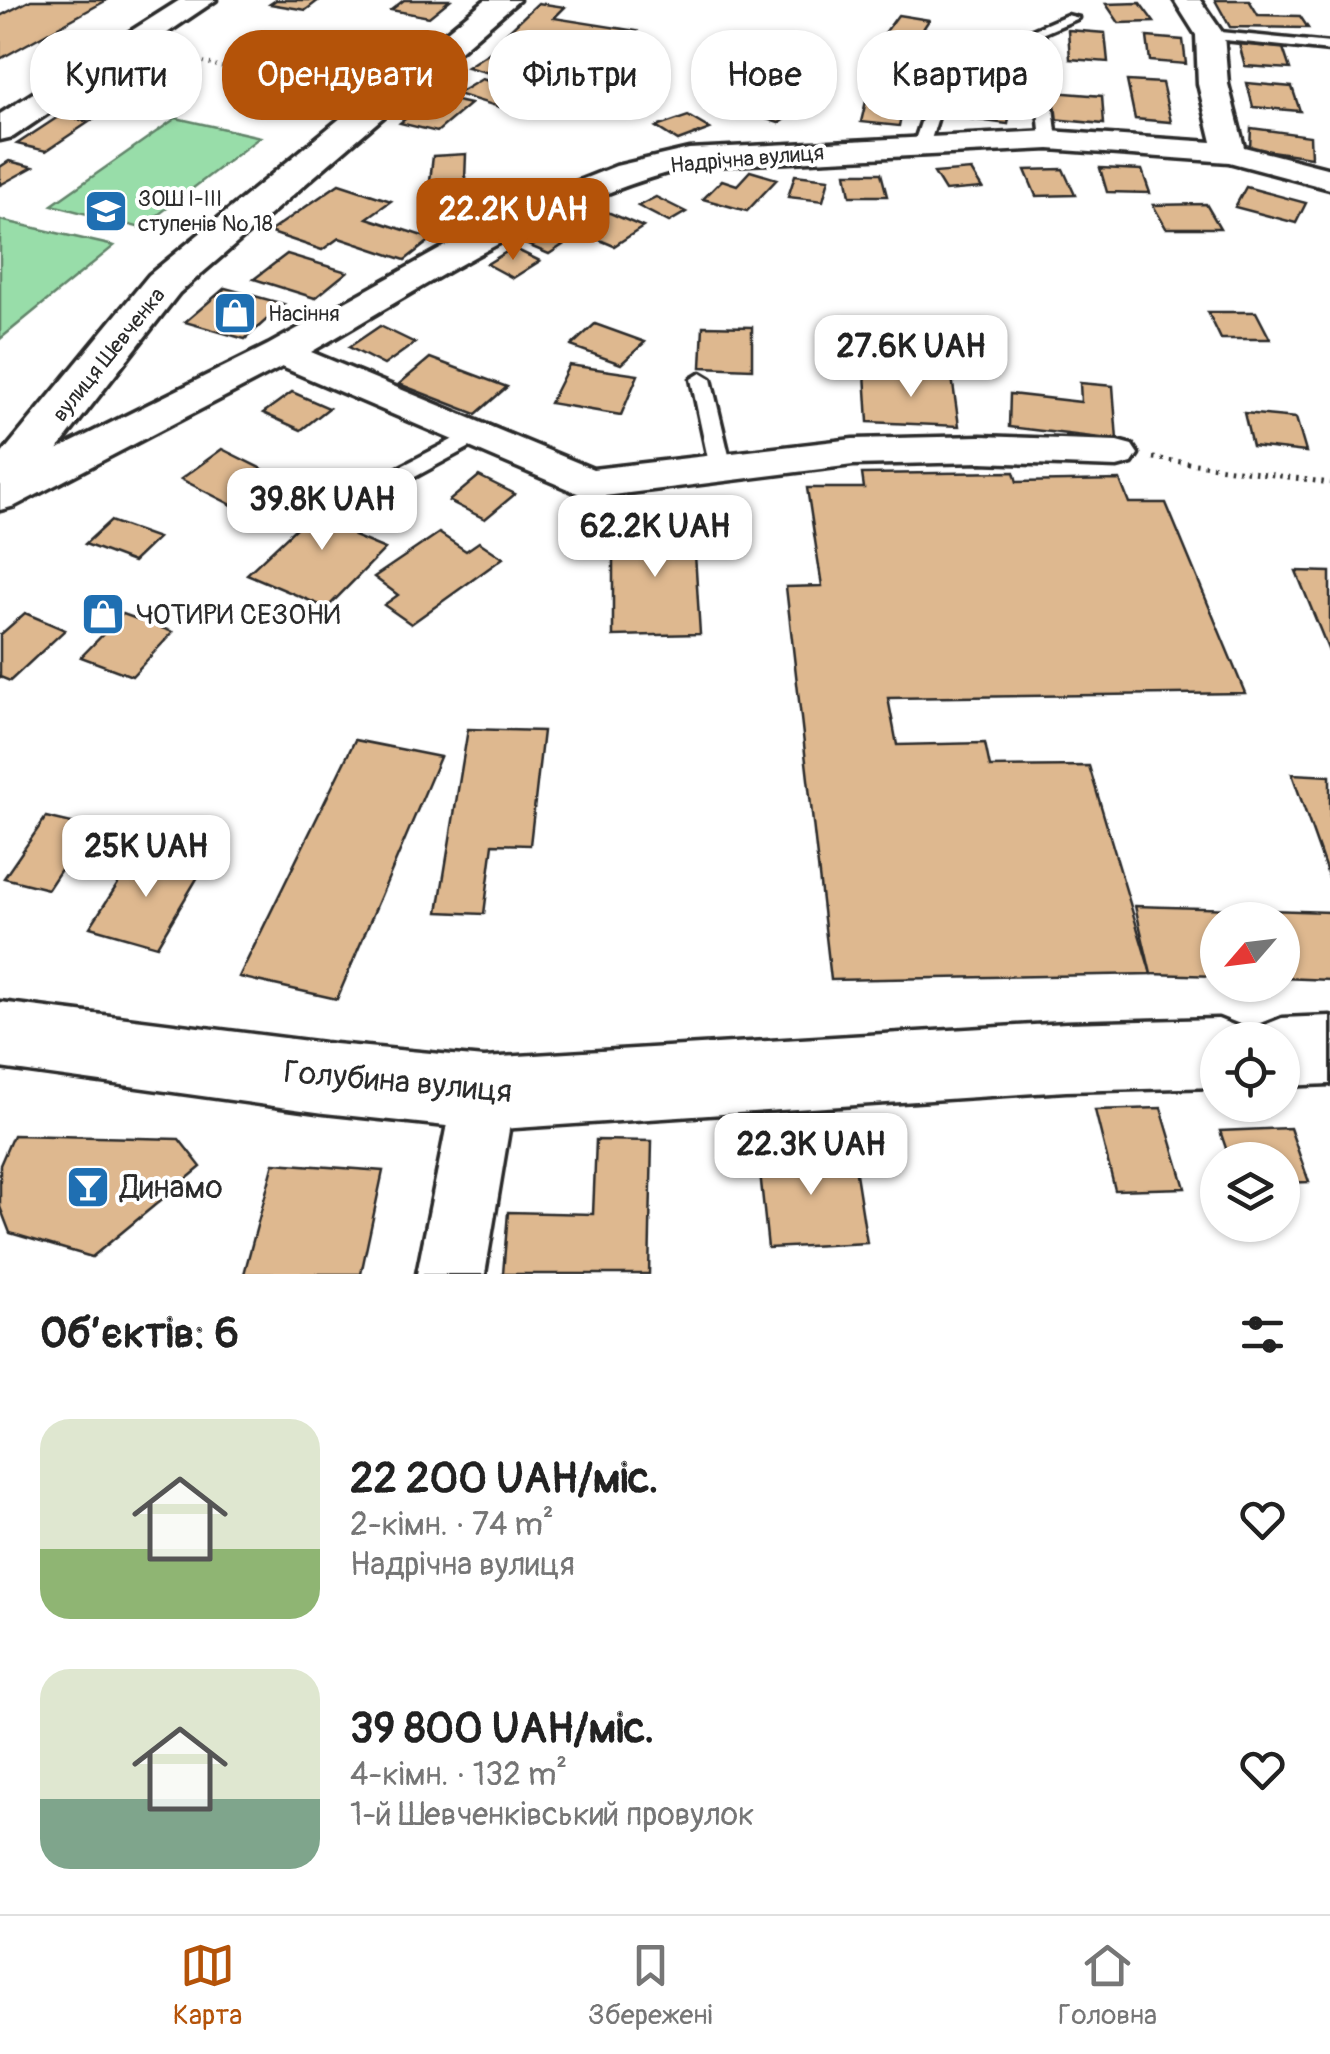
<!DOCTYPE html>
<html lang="uk">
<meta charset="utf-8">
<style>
body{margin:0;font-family:Pangolin,sans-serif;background:#f2f2f2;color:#222;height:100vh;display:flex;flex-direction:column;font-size:38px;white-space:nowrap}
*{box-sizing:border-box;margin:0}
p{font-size:32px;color:#767676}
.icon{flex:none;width:55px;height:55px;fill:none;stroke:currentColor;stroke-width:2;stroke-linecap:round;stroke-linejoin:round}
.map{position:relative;height:1274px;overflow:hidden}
.details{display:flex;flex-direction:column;background:#fff;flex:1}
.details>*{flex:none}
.top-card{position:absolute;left:30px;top:30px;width:1270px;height:90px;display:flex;gap:20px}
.needle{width:65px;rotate:242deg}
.tools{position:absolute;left:1200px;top:902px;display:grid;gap:20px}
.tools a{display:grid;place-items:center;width:100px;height:100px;border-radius:50%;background:#fff;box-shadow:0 2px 8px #0004;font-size:50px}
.price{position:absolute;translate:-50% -85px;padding:0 22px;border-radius:20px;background:#fff;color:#222;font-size:32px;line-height:65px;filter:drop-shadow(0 2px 5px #0008)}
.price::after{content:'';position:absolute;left:50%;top:60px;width:30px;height:22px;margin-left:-15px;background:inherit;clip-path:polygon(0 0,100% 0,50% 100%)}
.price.active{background:#b45309;color:#fff}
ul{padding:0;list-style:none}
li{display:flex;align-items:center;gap:30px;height:250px;padding:0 40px}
li span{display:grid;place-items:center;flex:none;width:280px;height:200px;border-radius:30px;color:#555}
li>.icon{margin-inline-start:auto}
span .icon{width:120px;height:120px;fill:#fffc;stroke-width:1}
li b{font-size:42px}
h2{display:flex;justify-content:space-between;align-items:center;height:120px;padding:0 40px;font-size:42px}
.pill{padding:0 35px;border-radius:40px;background:#fff;box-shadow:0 2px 8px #0004;font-size:35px;line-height:90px}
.pill.active{background:#b45309;color:#fff}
.tabs{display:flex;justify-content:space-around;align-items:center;height:140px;border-top:2px solid #e0e0e0;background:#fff;font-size:28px;color:#767676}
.tabs a{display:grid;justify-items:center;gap:5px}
.tabs .active{color:#b45309}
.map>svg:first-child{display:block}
</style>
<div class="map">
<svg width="1330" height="1274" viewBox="0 0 1330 1274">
<rect width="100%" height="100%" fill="#fff"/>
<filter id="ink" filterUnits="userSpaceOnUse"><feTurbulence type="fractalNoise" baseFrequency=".01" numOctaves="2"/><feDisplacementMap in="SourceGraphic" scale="20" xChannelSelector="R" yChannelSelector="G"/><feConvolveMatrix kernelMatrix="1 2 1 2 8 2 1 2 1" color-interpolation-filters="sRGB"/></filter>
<g filter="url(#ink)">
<g fill="#98dda9" stroke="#62846a" stroke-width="2.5">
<path d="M176,118L260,137L141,228L52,205Z"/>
<path d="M0,220L114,246L0,339Z"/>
</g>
<g fill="#deb88f" stroke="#2b2b2b" stroke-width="2.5">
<path d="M31,0H107L0,59V16Z"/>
<path d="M276,0H319L306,10L270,4Z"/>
<path d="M404,0H450L429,17L391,10Z"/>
<path d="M1215,0H1249L1258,15L1300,16L1308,28L1230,27Z"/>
<path d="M538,3L565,7L554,18L637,31L613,57L501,38Z"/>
<path d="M1140,3L1154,22L1119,23L1106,4Z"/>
<path d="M898,15L929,20L914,43L882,37Z"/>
<path d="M1068,30L1105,33L1108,62L1070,59Z"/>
<path d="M367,35L394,39L363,64L335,59Z"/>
<path d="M1147,37L1183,40L1186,64L1150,61Z"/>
<path d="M1239,44L1283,48L1290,69L1245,66Z"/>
<path d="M952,46L980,48V70L952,68Z"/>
<path d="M496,48L525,55L496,75L467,67Z"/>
<path d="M154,56L180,61L136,90L109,85Z"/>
<path d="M333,70L360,76L340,91L313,85Z"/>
<path d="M482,79L523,92L499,107L457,94Z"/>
<path d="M1127,81L1162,83L1171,122L1135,119Z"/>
<path d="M1247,83L1292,87L1300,111L1253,107Z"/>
<path d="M105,87L133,93L92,120L64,114Z"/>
<path d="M1053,92L1102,96L1104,124L1053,119Z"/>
<path d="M434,96L470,104L437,132L400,123Z"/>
<path d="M867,97L904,101L899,126L861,122Z"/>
<path d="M968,97L1012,102L1008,124L963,118Z"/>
<path d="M761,98L798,110L779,123L742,111Z"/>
<path d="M61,115L89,122L46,151L17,144Z"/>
<path d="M688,116L710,129L678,141L656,127Z"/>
<path d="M1251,128L1310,136L1311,157L1250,148Z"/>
<path d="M466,154L465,180L430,181L433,156Z"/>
<path d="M9,161L33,167L0,185V167Z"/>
<path d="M1100,168L1142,170L1150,193L1107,192Z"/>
<path d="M1063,169L1075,195L1036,196L1025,170Z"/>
<path d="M971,170L982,188L945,191L934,173Z"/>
<path d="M750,171L777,179L747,211L703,199L722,180L737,185Z"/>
<path d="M846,173H881L887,196H850Z"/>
<path d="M795,175L829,179L823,201L788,197Z"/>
<path d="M339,184L391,201L367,218L432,239L405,260L339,238L322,250L269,232Z"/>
<path d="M1246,187L1306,203L1296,223L1235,207Z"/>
<path d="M656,197L686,212L669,222L638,206Z"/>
<path d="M1206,204L1220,228H1166L1153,205Z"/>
<path d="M451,208L474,219L446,235L423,224Z"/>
<path d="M598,208L643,227L614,246L569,227Z"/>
<path d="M544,230L569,241L549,254L523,243Z"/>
<path d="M513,248L540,261L513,278L487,264Z"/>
<path d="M287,254L347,272L315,298L254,279Z"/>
<path d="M225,288L284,304L245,339L185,322Z"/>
<path d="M1208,312H1256L1270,339H1221Z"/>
<path d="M595,324L645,342L621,364L571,346Z"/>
<path d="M380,326L415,343L384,365L349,347Z"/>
<path d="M703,326L752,327V369L701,367Z"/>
<path d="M430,358L507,387L476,414L399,384Z"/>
<path d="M569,365L638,375L621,415L550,403Z"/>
<path d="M865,373L952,377L959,426L868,422Z"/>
<path d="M1080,383L1113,386L1117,440L1009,427L1010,394L1081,402Z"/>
<path d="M292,392L329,408L301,430L263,413Z"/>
<path d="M1244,413L1296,418L1306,452L1252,446Z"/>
<path d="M222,449L272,474L232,505L181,479Z"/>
<path d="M1014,472L1017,482L1120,480L1129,503H1166L1245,693L888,698L897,745L985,743L990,767L1089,766L1151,974L831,980L786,587L822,586L807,488H864L862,474Z"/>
<path d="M479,476L515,494L485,519L449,501Z"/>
<path d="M332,494L379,512L354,536L385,549L327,608L247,574Z"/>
<path d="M110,521L158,538L133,562L85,544Z"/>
<path d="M693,522L700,634L613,636V524Z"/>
<path d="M439,533L466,551L479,542L503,558L411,624L384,605L398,595L374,577Z"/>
<path d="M1296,571L1330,572V654Z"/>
<path d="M25,613L65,630L10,681L0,677V635Z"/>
<path d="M123,614L173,632L132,676L81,657Z"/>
<path d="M468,729L543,731L530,845L493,844L484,914L438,912Z"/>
<path d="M355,740L440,757L337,999L239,977Z"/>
<path d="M1292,774L1330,776V881Z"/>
<path d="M46,817L89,827L48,889L4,878Z"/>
<path d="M137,854L202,870L157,946L90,927Z"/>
<path d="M1135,906L1330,912V980L1282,978V920H1218V976L1151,974Z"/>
<path d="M1161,1108L1185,1188L1115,1190L1095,1110Z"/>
<path d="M1290,1128L1309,1182L1282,1183V1160H1230L1220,1131Z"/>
<path d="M13,1135L179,1139L201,1167L92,1257L10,1233L0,1207V1165Z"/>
<path d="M596,1140L652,1141L649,1274H503L508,1212L593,1214Z"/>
<path d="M852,1148L867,1243L768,1248L758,1153Z"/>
<path d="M274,1163L383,1171L361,1274H244Z"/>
</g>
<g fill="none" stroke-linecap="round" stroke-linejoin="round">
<g stroke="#2b2b2b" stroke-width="7">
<g id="lane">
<path d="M1067,15L1079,18L1044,33L1057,140L1049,145L1041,140L1030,31Z"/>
<path d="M1210,31L1330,43V51L1205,38V32Z"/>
<path d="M937,75L950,78L929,146L921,151L913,146Z"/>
<path d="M701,373L711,379L732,468L721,475L710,468L691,379Z"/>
<path d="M475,428L486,435L483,440L389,491H373L370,486L373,481Z"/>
</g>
</g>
<g stroke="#2b2b2b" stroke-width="7">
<g id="street">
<path d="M1174,0H1200L1224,35L1228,84L1244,147L1330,169V189L1229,162L1049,149L689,167C551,201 433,282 311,352L593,469L853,439L981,436L1117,441L1132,445L1138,454L1132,463L1117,467L981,462L853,465L589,498L282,367L15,506L0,510V478L268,345L523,203L616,166L689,149L1049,131L1212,142L1198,84L1196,35Z"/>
<path d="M484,1063L506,1072L515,1094L485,1274H417L453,1094L462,1072Z"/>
</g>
</g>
<g stroke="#2b2b2b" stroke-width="7">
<g id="secondary">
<path d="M180,0H216L13,137L0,140V114Z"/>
<path d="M485,0H519L179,293L17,501L0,505V456L149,275Z"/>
<path d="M0,1002L324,1043L484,1058L1066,1023L1218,1019L1243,1029L1248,1040H1218V1087L1066,1091L484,1130L324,1113L0,1068Z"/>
<path d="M1330,1016V1084L1282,1086V1040H1252L1257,1028L1282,1018Z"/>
</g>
</g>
<path stroke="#2b2b2b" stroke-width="4" stroke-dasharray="1 5" stroke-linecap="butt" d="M175,54L332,98"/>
<path stroke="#2b2b2b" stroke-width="5" stroke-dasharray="2.5 6" stroke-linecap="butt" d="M1153,458L1330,483"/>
<use href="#lane" fill="#fff" fill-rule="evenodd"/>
<use href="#street" fill="#fff" fill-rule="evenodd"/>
<use href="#secondary" fill="#fff" fill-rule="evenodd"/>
</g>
</g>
<defs>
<g id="school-square" transform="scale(2.25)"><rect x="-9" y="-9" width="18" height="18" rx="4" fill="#1f6fb2" stroke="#fff"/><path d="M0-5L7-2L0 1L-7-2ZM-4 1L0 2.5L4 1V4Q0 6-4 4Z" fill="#fff"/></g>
<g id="shop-square" transform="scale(2.25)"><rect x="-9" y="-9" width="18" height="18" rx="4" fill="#1f6fb2" stroke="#fff"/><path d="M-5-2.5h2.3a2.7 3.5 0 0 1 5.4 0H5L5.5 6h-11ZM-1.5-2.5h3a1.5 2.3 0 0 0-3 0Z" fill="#fff"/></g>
<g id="bar-square" transform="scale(2.25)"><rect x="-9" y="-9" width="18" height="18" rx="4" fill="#1f6fb2" stroke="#fff"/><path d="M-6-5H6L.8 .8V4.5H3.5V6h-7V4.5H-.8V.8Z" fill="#fff"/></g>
</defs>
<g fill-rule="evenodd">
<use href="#school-square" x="106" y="211"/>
<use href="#shop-square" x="235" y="313"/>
<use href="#shop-square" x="103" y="614"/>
<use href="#bar-square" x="88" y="1187"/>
</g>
<g text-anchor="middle" stroke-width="8" stroke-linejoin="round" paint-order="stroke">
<g font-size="22" fill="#2b2b2b" stroke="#fff">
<text transform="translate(747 158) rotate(-5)" y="8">Надрічна вулиця</text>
<text transform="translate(108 354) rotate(-51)" y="8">вулиця Шевченка</text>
</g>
<g font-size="22" fill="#2b2b2b" stroke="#fff" text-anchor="start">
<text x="138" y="206">ЗОШ І-ІІІ<tspan x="138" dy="25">ступенів № 18</tspan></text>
<text x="268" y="321">Насіння</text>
</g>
<g font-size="28" fill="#2b2b2b" stroke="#fff" text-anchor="start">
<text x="136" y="624">ЧОТИРИ СЕЗОНИ</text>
</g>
<g font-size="32" fill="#2b2b2b" stroke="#fff">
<text transform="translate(398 1081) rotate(5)" y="11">Голубина вулиця</text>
</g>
<g font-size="32" fill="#2b2b2b" stroke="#fff" text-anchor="start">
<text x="120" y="1198">Динамо</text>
</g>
</g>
</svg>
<div class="tools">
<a><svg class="needle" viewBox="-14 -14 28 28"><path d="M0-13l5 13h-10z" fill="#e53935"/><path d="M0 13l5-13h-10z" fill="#767676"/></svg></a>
<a><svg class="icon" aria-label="locate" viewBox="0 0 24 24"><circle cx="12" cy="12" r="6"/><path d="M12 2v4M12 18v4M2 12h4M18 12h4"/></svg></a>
<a><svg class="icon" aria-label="layers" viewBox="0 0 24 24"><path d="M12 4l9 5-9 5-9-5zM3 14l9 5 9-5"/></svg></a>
</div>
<b class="price active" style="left:513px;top:263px">22.2K UAH</b>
<b class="price" style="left:911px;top:400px">27.6K UAH</b>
<b class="price" style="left:322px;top:553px">39.8K UAH</b>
<b class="price" style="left:655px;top:580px">62.2K UAH</b>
<b class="price" style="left:146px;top:900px">25K UAH</b>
<b class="price" style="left:811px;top:1198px">22.3K UAH</b>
<div class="top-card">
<a class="pill">Купити</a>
<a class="pill active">Орендувати</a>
<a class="pill">Фільтри</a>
<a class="pill">Нове</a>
<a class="pill">Квартира</a>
</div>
</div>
<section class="details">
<h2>Об’єктів: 6<svg class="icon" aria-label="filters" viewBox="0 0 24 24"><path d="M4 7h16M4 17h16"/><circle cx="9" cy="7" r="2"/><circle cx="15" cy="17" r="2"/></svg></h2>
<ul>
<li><span style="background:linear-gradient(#dfe7d0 65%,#8fb573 0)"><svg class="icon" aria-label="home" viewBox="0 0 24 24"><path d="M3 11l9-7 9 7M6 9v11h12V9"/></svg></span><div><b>22 200 UAH/міс.</b><p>2-кімн. · 74 m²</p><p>Надрічна вулиця</p></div><svg class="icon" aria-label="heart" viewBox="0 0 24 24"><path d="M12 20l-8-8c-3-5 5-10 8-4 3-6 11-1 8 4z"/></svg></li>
<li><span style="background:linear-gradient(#dfe7d0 65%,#7fa58c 0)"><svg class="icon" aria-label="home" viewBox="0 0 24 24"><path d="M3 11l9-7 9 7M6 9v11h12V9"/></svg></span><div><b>39 800 UAH/міс.</b><p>4-кімн. · 132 m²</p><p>1-й Шевченківський провулок</p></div><svg class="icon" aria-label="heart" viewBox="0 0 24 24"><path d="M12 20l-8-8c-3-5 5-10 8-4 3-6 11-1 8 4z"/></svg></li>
</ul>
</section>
<nav class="tabs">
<a class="active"><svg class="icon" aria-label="map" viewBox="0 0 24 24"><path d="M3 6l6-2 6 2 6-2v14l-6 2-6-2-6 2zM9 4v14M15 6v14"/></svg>Карта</a>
<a><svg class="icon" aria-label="saved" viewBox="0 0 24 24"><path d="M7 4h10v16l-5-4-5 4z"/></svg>Збережені</a>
<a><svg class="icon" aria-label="home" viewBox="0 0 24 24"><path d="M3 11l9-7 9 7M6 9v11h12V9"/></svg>Головна</a>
</nav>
